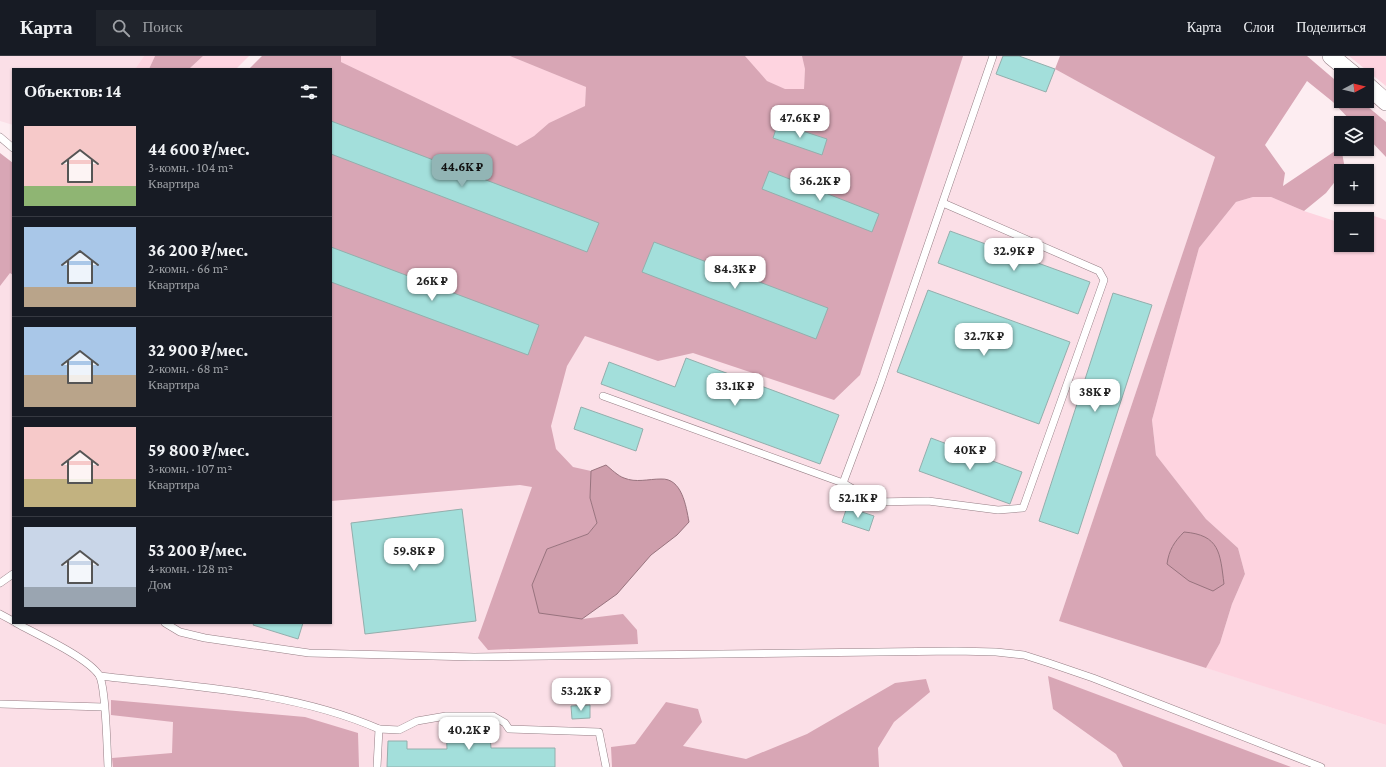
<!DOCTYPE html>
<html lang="ru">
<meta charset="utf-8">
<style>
body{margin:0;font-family:"Crimson Pro",serif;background:#20242c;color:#f1f3f6;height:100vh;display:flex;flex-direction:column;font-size:15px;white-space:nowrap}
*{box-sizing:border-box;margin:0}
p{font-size:13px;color:#9ea1a6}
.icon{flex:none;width:22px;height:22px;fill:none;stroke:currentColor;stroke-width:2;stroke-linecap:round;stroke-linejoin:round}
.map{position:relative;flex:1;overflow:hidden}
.details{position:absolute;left:12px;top:12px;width:320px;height:556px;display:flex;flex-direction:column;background:#171b24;border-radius:0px;box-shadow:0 1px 3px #0004}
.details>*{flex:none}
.needle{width:26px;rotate:83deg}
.controls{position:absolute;left:1334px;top:12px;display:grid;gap:8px}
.controls a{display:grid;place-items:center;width:40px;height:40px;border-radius:0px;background:#171b24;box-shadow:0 1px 3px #0004;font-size:20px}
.price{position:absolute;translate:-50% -34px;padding:0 9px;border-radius:8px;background:#fff;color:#222;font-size:13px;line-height:26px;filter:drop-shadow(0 1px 2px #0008)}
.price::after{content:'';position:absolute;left:50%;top:24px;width:12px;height:9px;margin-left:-6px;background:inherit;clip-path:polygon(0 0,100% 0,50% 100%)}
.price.on{background:#92b5b5;color:#111}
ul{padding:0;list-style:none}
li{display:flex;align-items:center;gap:12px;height:100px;padding:0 12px}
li+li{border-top:1px solid #363941}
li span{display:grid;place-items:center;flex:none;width:112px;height:80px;border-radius:0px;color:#555}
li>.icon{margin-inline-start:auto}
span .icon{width:48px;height:48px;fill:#fffc;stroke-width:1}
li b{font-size:17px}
h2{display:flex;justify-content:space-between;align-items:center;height:48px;padding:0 12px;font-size:17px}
header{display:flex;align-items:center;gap:24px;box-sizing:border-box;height:56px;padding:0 20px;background:#171b24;border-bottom:1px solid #363941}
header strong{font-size:19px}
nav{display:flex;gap:22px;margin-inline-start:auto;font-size:14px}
.search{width:280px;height:36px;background:#20242c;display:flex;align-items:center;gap:10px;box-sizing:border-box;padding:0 14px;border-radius:0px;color:#9ea1a6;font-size:15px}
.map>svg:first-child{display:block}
</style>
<header>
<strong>Карта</strong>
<div class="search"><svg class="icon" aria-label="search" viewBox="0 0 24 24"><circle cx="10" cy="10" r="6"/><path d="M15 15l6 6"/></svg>Поиск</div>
<nav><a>Карта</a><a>Слои</a><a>Поделиться</a></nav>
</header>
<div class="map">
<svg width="1386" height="711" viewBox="0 0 1386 711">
<rect width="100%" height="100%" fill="#fdedf1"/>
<g fill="#fbdfe7">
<path d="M0,0H144L135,13H13V69L0,65Z"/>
<path d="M262,0H1019L1055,13L1215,101L1059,565L1386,669V711H0V187L13,192V567H331V13H249Z"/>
</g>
<g fill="#fed4e0">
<path d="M144,0H155L149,13H135Z"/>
<path d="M203,0H249L236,13H189Z"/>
<path d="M341,0H510L586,31L585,50L549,67L534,80L517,90L341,6Z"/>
<path d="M745,0H802L805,13L804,33H784L767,25Z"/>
<path d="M1349,0H1386V30Z"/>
<path d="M1253,141H1271L1304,155L1341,167V189H1367V163H1360L1365,157L1386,164V669L1206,612L1220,587L1232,548L1245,518L1238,492L1206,463L1156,399L1152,364L1199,192L1236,146Z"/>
</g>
<g fill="#d8a6b5">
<path d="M155,0H203L189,13H149Z"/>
<path d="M262,0H341V6L517,90L534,80L549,67L585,50L586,31L510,0H745L767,25L785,33H804L805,13L802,0H963L860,319L834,344L693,297L658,305L585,280L567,310L551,370L556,393L573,411L591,415L590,442L597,467L588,478L547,493L582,563L623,558L637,574L638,588L488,594L478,582L532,431L520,429L331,445V13H249Z"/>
<path d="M1060,0H1307L1341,29V45H1361L1386,66V101L1367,81V67H1353L1333,46L1307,25L1265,89L1285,117L1283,130L1341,91L1345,113L1341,115V118L1326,137L1304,155L1271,141H1253L1236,146L1199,192L1152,364L1156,399L1206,463L1238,492L1245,518L1232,548L1220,587L1206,612L1059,565L1215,101L1055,13Z"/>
<path d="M0,97L13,107V219L10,217L0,230Z"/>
<path d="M1048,620L1291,711H1123L1116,698L1053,653Z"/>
<path d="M926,623L930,636L894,666L878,692L879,711H612L611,691L635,688L666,646L698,653L702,666L683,690L746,703L807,678L895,627Z"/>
<path d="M111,644L305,661L358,677L359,711H113L112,702L172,697L173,666L111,659Z"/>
</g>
<g fill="#cf9eac" stroke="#98737e">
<path d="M606,409C611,413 618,420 624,422C636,427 648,423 661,423C682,422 686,450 689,466L677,479L651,499L617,538L582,563L539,557L532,529L547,493L588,478L597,467L590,442L591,415Z"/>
<path d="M1184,476C1220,479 1220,497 1224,528L1213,535L1189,525L1167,508C1169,494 1174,486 1184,476Z"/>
</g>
<g fill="#a3dfdb" stroke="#93aeac">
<path d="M1003,0H1019L1055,13L1046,36L996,18Z"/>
<path d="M331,65L599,167L587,196L331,98Z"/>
<path d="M778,67L827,83L822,99L773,82Z"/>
<path d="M769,115L879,158L872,176L762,133Z"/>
<path d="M950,175L1090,226L1078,258L938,207Z"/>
<path d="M654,186L828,252L816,283L642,216Z"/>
<path d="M331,191L539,269L528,299L331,226Z"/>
<path d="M928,234L1070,286L1039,368L897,316Z"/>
<path d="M1113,237L1152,249L1078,478L1039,465Z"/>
<path d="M686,302L839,359L820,408L601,328L609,306L675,331Z"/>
<path d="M581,351L643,373L636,395L574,373Z"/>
<path d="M931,382L1022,416L1010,448L919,415Z"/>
<path d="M847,451L874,460L869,475L842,466Z"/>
<path d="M462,453L476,565L365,578L351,467Z"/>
<path d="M254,567H303L298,583L253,569Z"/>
<path d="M590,649V662L572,663L571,650Z"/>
<path d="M489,665L491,692H555V711H387L388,685H407V693H447L446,666Z"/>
</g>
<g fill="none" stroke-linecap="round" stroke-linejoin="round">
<g stroke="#957e85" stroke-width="8">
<g id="service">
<path d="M0,81L13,92"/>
<path d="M603,340L843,427L875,446L928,445L998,454L1023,452L1104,224L1099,215L943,147"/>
<path d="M843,427L880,328L993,0"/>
<path d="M0,527L13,518"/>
<path d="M0,558L13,565"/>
<path d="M16,567C36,578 87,601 99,619C106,630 107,695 108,711"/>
<path d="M165,567L180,576L205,582L309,597L474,601L956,595L996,596L1024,599L1049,607L1093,622L1321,711"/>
<path d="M100,620C194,631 292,635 379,673L377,711"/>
<path d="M0,648L104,651"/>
<path d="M379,673L399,674L417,665L446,660H493L505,667L509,673L599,676L606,711"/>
</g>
</g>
<g stroke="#957e85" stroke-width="18">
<g id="tertiary">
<path d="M1331,0L1354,19"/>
<path d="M1367,29L1386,46"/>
</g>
</g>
<use href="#service" stroke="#fff" stroke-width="7"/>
<use href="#tertiary" stroke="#fff" stroke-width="17"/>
</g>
</svg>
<div class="controls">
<a><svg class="needle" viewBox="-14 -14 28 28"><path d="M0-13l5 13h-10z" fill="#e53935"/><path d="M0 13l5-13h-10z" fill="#9ea1a6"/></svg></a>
<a><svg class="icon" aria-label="layers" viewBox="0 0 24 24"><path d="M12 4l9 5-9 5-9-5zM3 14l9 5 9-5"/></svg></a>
<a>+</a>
<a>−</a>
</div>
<b class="price" style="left:800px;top:83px">47.6K ₽</b>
<b class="price on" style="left:462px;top:132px">44.6K ₽</b>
<b class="price" style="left:820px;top:146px">36.2K ₽</b>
<b class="price" style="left:1014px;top:216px">32.9K ₽</b>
<b class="price" style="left:735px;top:234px">84.3K ₽</b>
<b class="price" style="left:432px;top:246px">26K ₽</b>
<b class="price" style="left:984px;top:301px">32.7K ₽</b>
<b class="price" style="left:735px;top:351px">33.1K ₽</b>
<b class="price" style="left:1095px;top:357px">38K ₽</b>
<b class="price" style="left:970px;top:415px">40K ₽</b>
<b class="price" style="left:858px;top:463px">52.1K ₽</b>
<b class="price" style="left:414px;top:516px">59.8K ₽</b>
<b class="price" style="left:581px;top:656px">53.2K ₽</b>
<b class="price" style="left:469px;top:695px">40.2K ₽</b>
<section class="details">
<h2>Объектов: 14<svg class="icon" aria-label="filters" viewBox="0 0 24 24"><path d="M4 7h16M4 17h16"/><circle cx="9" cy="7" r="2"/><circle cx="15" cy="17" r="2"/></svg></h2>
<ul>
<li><span style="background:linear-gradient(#f6c9c9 75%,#8fb573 0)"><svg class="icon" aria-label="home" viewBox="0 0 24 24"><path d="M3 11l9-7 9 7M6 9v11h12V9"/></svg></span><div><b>44 600 ₽/мес.</b><p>3-комн. · 104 m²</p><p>Квартира</p></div></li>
<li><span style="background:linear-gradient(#a9c7e8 75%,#b9a48a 0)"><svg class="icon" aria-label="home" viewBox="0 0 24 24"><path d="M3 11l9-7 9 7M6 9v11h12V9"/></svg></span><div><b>36 200 ₽/мес.</b><p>2-комн. · 66 m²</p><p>Квартира</p></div></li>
<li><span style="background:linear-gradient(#a9c7e8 60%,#b9a48a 0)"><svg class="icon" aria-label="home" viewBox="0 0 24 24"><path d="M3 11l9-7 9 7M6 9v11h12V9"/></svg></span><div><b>32 900 ₽/мес.</b><p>2-комн. · 68 m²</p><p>Квартира</p></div></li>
<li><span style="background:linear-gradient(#f6c9c9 65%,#c2b280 0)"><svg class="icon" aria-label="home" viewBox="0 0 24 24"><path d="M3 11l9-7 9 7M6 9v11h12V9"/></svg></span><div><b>59 800 ₽/мес.</b><p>3-комн. · 107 m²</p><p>Квартира</p></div></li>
<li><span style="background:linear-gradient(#c9d6e8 75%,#9aa5b1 0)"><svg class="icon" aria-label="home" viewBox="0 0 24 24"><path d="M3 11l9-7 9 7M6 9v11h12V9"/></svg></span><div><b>53 200 ₽/мес.</b><p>4-комн. · 128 m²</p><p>Дом</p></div></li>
</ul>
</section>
</div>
